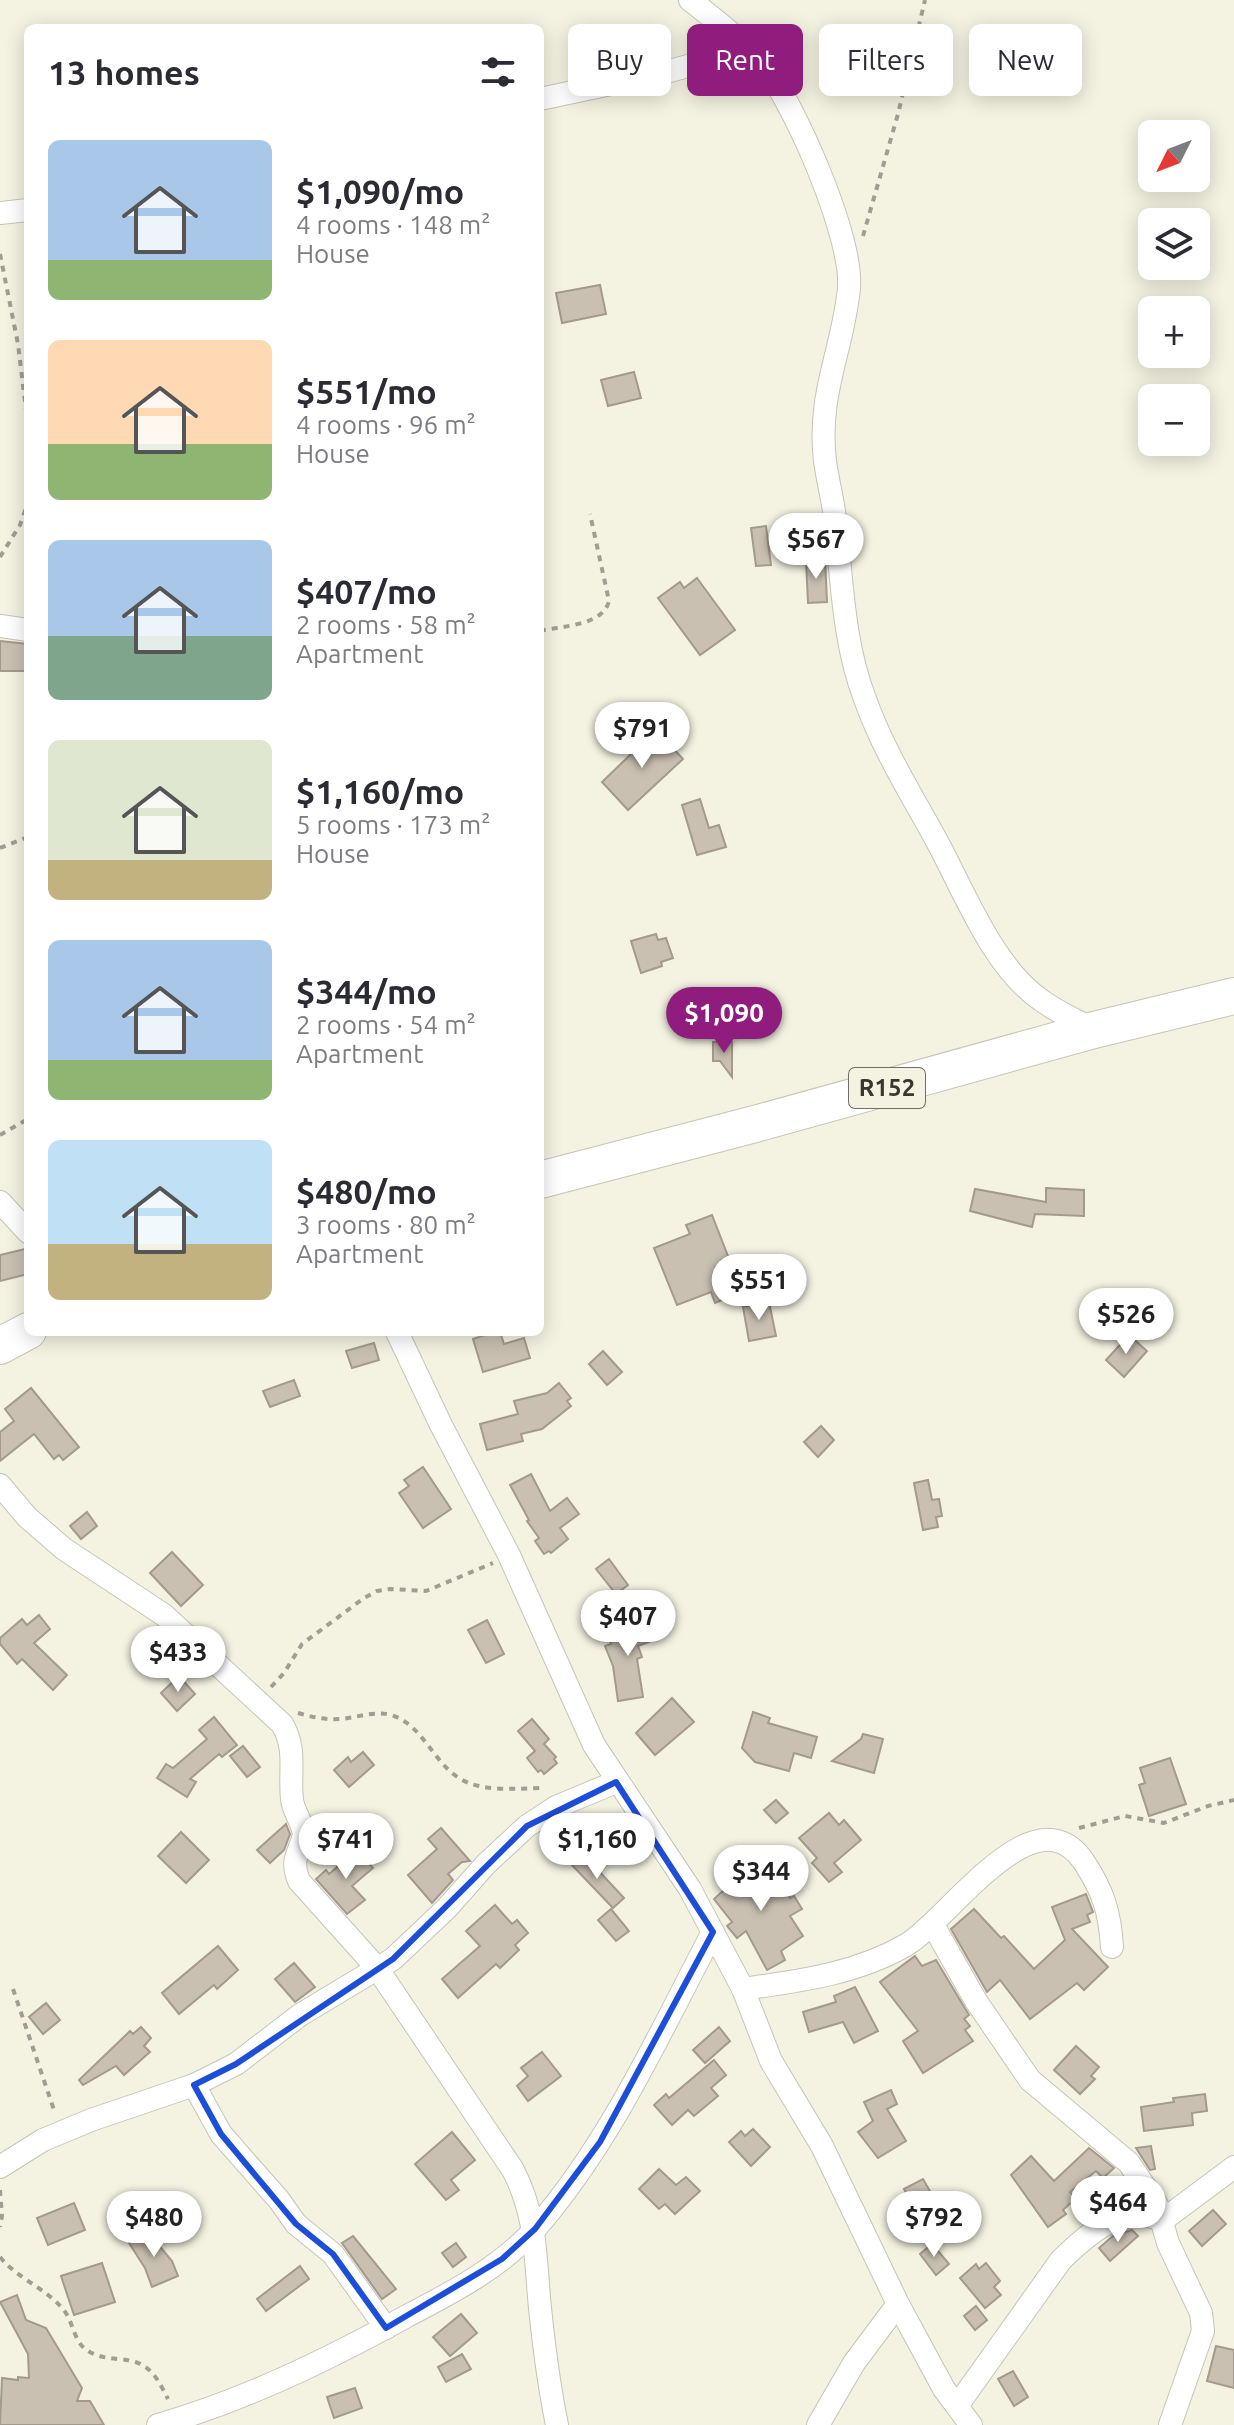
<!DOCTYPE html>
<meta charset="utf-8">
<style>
body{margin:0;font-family:Ubuntu,sans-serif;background:#f2f2f3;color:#2b2b33;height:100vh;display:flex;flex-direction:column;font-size:30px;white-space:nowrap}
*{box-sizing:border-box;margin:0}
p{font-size:26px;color:#7c7c81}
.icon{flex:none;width:44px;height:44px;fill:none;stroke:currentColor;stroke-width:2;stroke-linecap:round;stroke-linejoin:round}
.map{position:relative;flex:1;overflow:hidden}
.panel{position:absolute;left:24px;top:24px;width:520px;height:1312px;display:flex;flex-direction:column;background:#fff;border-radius:12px;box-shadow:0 4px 20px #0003}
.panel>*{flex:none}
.hud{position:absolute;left:568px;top:24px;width:546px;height:72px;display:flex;gap:16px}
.needle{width:52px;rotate:228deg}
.controls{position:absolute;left:1138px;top:120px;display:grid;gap:16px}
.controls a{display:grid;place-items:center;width:72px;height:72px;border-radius:12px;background:#fff;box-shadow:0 4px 20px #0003;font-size:40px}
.price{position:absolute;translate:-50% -68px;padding:0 18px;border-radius:28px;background:#fff;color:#222;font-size:26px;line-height:52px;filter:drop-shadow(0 2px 4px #0008)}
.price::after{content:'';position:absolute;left:50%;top:48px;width:24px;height:18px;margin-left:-12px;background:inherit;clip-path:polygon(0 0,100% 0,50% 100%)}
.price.active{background:#901d7e;color:#fff}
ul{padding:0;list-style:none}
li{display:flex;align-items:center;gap:24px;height:200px;padding:0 24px}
li span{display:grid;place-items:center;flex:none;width:224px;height:160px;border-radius:12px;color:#555}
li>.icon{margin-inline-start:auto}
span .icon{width:96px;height:96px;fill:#fffc;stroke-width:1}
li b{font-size:34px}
h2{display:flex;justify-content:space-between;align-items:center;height:96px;padding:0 24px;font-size:34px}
.chip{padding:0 28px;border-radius:12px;background:#fff;box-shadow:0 4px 20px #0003;font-size:28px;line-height:72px}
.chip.active{background:#901d7e;color:#fff}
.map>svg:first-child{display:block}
</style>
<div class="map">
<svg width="1234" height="2425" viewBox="0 0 1234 2425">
<rect width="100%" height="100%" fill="#f4f3e2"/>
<g fill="#c9c0b2" stroke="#a39a8d" stroke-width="2">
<path d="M600,285L606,314L562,323L556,293Z"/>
<path d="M634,372L641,398L608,406L601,380Z"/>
<path d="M766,526L771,565L756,566L751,528Z"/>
<path d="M825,559L827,602L808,603L806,560Z"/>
<path d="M697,578L735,630L700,655L658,598L680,582L684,588Z"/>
<path d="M0,641L28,644V671H0Z"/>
<path d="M656,730L683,759L628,810L602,782Z"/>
<path d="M700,799L709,828L719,825L726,847L697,855L682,805Z"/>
<path d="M656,934L658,940L666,938L673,958L661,962L662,966L641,973L631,941Z"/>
<path d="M713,1042H732V1077L720,1061H713Z"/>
<path d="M1046,1188L1084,1190V1216L1035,1214L1032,1227L970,1211L975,1189L1046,1202Z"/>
<path d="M712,1215L742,1292L715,1303L711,1292L677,1305L654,1248L690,1234L686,1225Z"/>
<path d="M25,1249L28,1274L0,1281V1255Z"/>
<path d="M769,1302L776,1336L749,1341L743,1307Z"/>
<path d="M495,1332H500L504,1344L524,1338L530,1358L483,1372L473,1339Z"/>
<path d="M1129,1335L1147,1351L1124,1377L1106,1360Z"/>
<path d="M374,1343L379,1360L352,1368L346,1351Z"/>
<path d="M603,1351L622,1372L607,1385L589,1364Z"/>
<path d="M294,1380L300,1396L270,1407L263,1391Z"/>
<path d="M559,1383L571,1398L567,1401L571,1406L542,1429L521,1434L523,1441L487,1450L480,1424L518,1414L514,1401L547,1393Z"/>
<path d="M31,1388L79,1447L63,1460L59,1455L54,1459L34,1434L0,1461V1432L14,1421L5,1409Z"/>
<path d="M821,1426L834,1440L818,1457L804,1442Z"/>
<path d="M423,1467L451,1509L423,1528L399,1493L409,1486L404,1480Z"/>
<path d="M531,1474L550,1511L567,1498L579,1514L560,1528L568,1539L551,1553L549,1551L544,1554L535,1541L539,1538L527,1521L529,1520L510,1485Z"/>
<path d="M928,1480L932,1500L939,1499L942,1516L936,1517L938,1527L923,1530L914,1483Z"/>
<path d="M87,1512L97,1526L81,1539L70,1526Z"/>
<path d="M172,1552L203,1585L181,1606L150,1573Z"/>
<path d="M609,1559L628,1585L616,1594L596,1569Z"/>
<path d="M39,1615L50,1629L34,1643L67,1675L53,1690L22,1659L17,1664L0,1644V1638L22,1619L27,1625Z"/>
<path d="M648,1619L654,1640L638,1646L642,1657L637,1659L643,1697L618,1701L613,1666L605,1646L611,1644L607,1634Z"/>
<path d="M487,1620L504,1654L486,1663L468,1630Z"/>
<path d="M179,1676L195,1694L177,1711L161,1693Z"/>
<path d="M672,1698L694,1722L655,1755L636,1733Z"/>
<path d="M753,1712L770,1718L768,1723L817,1737L811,1758L794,1753L789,1771L755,1762L742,1748Z"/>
<path d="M214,1717L237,1745L222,1757L219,1754L190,1779L196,1782L187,1797L157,1778L166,1764L173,1768L207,1739L199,1730Z"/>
<path d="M532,1719L549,1739L544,1744L556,1757L554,1759L557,1763L544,1774L541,1770L538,1772L527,1758L535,1751L518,1731Z"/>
<path d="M863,1734L883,1739L874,1773L832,1761L861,1739Z"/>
<path d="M243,1746L260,1767L247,1777L230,1756Z"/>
<path d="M363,1752L374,1765L349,1787L334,1770L348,1757L351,1762Z"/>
<path d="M1170,1758L1186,1804L1149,1816L1139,1785L1145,1783L1140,1768Z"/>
<path d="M776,1800L788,1813L776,1823L764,1810Z"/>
<path d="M829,1813L839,1825L844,1820L861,1840L834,1863L842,1872L829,1882L812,1863L817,1858L799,1838Z"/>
<path d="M286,1824L290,1834L284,1850L270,1863L257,1850Z"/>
<path d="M441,1828L470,1861L462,1862L448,1874L453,1880L432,1903L408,1875L437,1849L428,1839Z"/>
<path d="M181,1832L209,1860L186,1883L158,1856Z"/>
<path d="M357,1850L373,1868L352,1886L365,1900L347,1914L316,1879L326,1870L329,1874Z"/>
<path d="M582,1853L624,1898L613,1908L571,1864Z"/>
<path d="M758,1859L790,1898L794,1896L802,1909L790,1916L803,1936L781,1951L785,1960L767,1970L746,1931L737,1938L727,1926L732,1922L714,1899Z"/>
<path d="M1086,1894L1093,1912L1087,1915L1090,1922L1072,1929L1108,1967L1084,1990L1077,1983L1030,2019L1000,1980L987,1992L951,1929L974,1909L1001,1938L1004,1936L1034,1969L1065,1940L1052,1907Z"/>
<path d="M495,1905L512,1924L517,1920L528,1933L515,1945L519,1950L500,1968L496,1964L458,1998L442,1979L480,1946L466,1931Z"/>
<path d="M611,1909L629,1931L616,1941L598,1920Z"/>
<path d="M218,1946L238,1970L217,1989L214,1985L179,2014L162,1993Z"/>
<path d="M915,1956L922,1966L936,1960L969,2015L964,2019L970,2026L965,2030L973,2041L923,2073L903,2041L918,2031L880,1982Z"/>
<path d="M294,1963L315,1987L295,2002L275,1979Z"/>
<path d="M855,1987L878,2031L854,2043L843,2022L809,2032L803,2012L836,2002L834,1996Z"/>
<path d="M46,2003L60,2020L43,2034L29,2017Z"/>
<path d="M141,2027L151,2038L144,2046L150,2052L124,2075L116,2066L83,2085L79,2080L130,2031L133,2034Z"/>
<path d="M719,2027L730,2041L705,2063L693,2050Z"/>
<path d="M1076,2046L1099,2067L1091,2076L1095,2079L1080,2094L1054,2070Z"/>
<path d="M542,2052L561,2076L528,2101L517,2086L528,2076L521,2068Z"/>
<path d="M714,2060L726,2075L711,2088L718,2096L694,2116L688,2110L672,2125L654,2105L666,2094L669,2098Z"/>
<path d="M891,2090L897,2104L887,2109L906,2141L878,2158L858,2132L873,2121L864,2102Z"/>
<path d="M1205,2094L1207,2111L1192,2113L1193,2125L1144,2131L1141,2107L1174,2102L1173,2098Z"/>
<path d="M753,2129L770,2147L751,2166L729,2142L741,2131L745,2136Z"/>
<path d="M452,2132L475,2160L451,2180L459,2190L446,2200L415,2164Z"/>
<path d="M1151,2146L1155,2169L1150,2170L1136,2148Z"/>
<path d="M1089,2148L1114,2168L1103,2178L1096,2171L1070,2192L1076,2198L1063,2210L1066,2214L1048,2227L1011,2175L1031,2156L1054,2181Z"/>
<path d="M659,2169L676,2185L686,2177L700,2191L675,2214L665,2204L659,2209L639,2189Z"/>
<path d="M923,2179L939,2207L919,2218L904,2189Z"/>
<path d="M74,2203L85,2230L48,2245L37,2218Z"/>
<path d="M1213,2210L1226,2224L1202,2246L1189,2231Z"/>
<path d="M146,2230L172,2261L178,2276L152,2287L145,2268L129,2243Z"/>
<path d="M1132,2230L1138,2236L1110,2261L1099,2248L1113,2236Z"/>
<path d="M353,2236L396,2289L382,2299L342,2243Z"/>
<path d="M456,2243L466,2257L453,2267L442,2253Z"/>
<path d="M932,2244L949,2264L936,2275L920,2254Z"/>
<path d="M102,2263L115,2302L74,2315L61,2276Z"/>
<path d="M986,2263L1000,2281L994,2287L1001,2295L985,2308L960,2278L976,2264L979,2269Z"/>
<path d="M300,2266L309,2279L266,2311L257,2299Z"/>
<path d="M17,2295L26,2320L46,2328L82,2388L77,2401H90L104,2425H0L2,2378L18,2380V2377L29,2378L28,2354L0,2302Z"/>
<path d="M976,2306L987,2320L975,2330L964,2316Z"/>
<path d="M461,2314L477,2333L450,2356L433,2337Z"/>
<path d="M1216,2346L1234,2350V2388L1207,2381Z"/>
<path d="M462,2354L471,2369L446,2382L438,2367Z"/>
<path d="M1013,2371L1028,2397L1014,2406L998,2379Z"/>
<path d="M355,2388L362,2408L334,2418L327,2397Z"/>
</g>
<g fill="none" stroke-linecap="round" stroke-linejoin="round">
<g stroke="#c6c5b5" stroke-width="24">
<g id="minor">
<path d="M690,0C717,21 745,43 766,69C797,109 853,239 849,288C843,350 817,394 825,461C828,483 834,504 836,526C842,584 844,645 865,699C883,750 913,797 939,845C965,894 994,968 1041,1000C1057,1012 1076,1020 1094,1030"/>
<path d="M540,99L658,74L749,50"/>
<path d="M0,213L28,210"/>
<path d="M0,626L28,630"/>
<path d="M0,1202L28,1232"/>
<path d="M397,1332L441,1425L509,1555L594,1745L690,1889L743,1989L771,2061L822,2146L898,2304L944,2389L971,2425"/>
<path d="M0,1485L27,1517L64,1549L164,1615L282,1724C297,1749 289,1771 292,1799C293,1812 303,1822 304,1835C299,1855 290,1858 299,1881L377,1968L513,2170C537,2216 535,2257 540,2308C544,2347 549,2386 557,2425"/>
<path d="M933,1925L976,2001L1030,2080L1129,2163L1157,2205L1168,2243L1201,2313L1203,2331L1170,2425"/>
<path d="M743,1989C799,1981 856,1974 906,1945C948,1921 1035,1788 1084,1862C1103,1891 1110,1912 1112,1947"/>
<path d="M194,2085L221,2134L279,2200L296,2224L333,2254L386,2328"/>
<path d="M0,2167L43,2140L91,2120L194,2085L236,2064L300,2015L393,1959L447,1908L486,1864L527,1826L556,1807L616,1782"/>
<path d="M957,2406L1061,2260C1090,2232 1121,2204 1163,2220L1234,2167"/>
<path d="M158,2425C245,2400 327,2360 407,2316C453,2292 501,2267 536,2228C612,2140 659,2034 713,1932"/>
<path d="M818,2425L854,2363L898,2304"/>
</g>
</g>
<g stroke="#c6c5b5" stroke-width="38">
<g id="primary">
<path d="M540,1180L755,1124L1094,1030L1234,996"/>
<path d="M0,1346L28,1331"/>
</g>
</g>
<g stroke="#9f9e92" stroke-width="4" stroke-dasharray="6 6" stroke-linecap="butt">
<path d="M863,236L898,114L925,0"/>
<path d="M0,254L18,344L28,426"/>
<path d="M0,557L20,525L28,502"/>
<path d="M540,631C561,626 603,626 609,601L590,514"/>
<path d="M0,848L28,837"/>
<path d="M0,1135L28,1119"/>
<path d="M271,1687L284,1673L302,1644L364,1598L377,1591L390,1589L426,1591L493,1563"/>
<path d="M298,1713C315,1718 331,1721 348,1718C362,1716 376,1711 391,1715C422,1724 433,1762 459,1778C482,1793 519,1788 545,1788"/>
<path d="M1079,1828L1125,1816L1164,1823L1208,1806L1234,1800"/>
<path d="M13,1989L55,2113"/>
<path d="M0,2190L2,2216L0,2227"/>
<path d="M0,2257C17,2278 45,2288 63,2309C74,2322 73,2342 88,2351C98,2357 108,2358 118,2359C149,2361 155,2374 168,2399"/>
</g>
<use href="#minor" stroke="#fff" stroke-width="22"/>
<use href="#primary" stroke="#fff" stroke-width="36"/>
</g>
<path fill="none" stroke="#1d4ed8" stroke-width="6" stroke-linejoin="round" d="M616,1782L713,1932L600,2142L535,2229L502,2259L386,2328L333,2254L296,2224L221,2134L194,2085L236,2064L393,1959L527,1826Z"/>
<g text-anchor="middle" stroke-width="7" stroke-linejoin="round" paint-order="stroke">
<rect fill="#f4f3e2" stroke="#706f65" stroke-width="2" x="849" y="1068" width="76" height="40" rx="6"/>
<g font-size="24" font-weight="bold" fill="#373730">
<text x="887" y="1096">R152</text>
</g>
</g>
</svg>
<div class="controls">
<a><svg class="needle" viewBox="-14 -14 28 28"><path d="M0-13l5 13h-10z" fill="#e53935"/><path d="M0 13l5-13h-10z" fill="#7c7c81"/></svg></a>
<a><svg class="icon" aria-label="layers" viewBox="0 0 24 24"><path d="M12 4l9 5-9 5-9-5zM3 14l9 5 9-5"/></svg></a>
<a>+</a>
<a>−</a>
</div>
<b class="price" style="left:816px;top:581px">$567</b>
<b class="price" style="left:642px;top:770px">$791</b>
<b class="price active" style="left:724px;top:1055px">$1,090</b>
<b class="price" style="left:759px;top:1322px">$551</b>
<b class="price" style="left:1126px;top:1356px">$526</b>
<b class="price" style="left:628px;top:1658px">$407</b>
<b class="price" style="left:178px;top:1694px">$433</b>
<b class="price" style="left:346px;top:1881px">$741</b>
<b class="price" style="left:597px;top:1881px">$1,160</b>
<b class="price" style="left:761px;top:1913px">$344</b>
<b class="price" style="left:1118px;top:2244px">$464</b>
<b class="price" style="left:154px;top:2259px">$480</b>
<b class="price" style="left:934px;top:2259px">$792</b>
<div class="hud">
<a class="chip">Buy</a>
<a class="chip active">Rent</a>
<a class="chip">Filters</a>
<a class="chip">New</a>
</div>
<section class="panel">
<h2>13 homes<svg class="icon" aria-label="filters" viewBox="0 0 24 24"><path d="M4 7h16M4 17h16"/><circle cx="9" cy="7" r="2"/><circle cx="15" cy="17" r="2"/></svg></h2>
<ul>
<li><span style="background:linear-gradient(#a9c7e8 75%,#8fb573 0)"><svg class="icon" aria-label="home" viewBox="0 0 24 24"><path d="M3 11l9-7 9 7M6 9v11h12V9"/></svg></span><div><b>$1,090/mo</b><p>4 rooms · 148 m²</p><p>House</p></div></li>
<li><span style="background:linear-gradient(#ffd9b3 65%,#8fb573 0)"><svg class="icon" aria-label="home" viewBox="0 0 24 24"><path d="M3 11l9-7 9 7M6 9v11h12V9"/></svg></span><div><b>$551/mo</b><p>4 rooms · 96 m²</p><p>House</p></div></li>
<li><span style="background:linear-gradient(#a9c7e8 60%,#7fa58c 0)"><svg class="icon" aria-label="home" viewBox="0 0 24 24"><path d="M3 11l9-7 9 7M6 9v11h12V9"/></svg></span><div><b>$407/mo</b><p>2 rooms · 58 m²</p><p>Apartment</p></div></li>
<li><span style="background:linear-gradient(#dfe7d0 75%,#c2b280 0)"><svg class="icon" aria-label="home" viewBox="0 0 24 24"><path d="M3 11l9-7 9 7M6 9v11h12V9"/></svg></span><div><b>$1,160/mo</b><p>5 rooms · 173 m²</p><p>House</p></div></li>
<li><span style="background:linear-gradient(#a9c7e8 75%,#8fb573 0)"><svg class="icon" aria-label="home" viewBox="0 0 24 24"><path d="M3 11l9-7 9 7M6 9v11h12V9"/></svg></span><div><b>$344/mo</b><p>2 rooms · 54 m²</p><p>Apartment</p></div></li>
<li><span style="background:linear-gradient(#bfe0f5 65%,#c2b280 0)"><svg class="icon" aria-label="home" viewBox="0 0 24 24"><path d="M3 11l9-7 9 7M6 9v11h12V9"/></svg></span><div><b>$480/mo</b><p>3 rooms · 80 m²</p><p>Apartment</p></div></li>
</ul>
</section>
</div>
